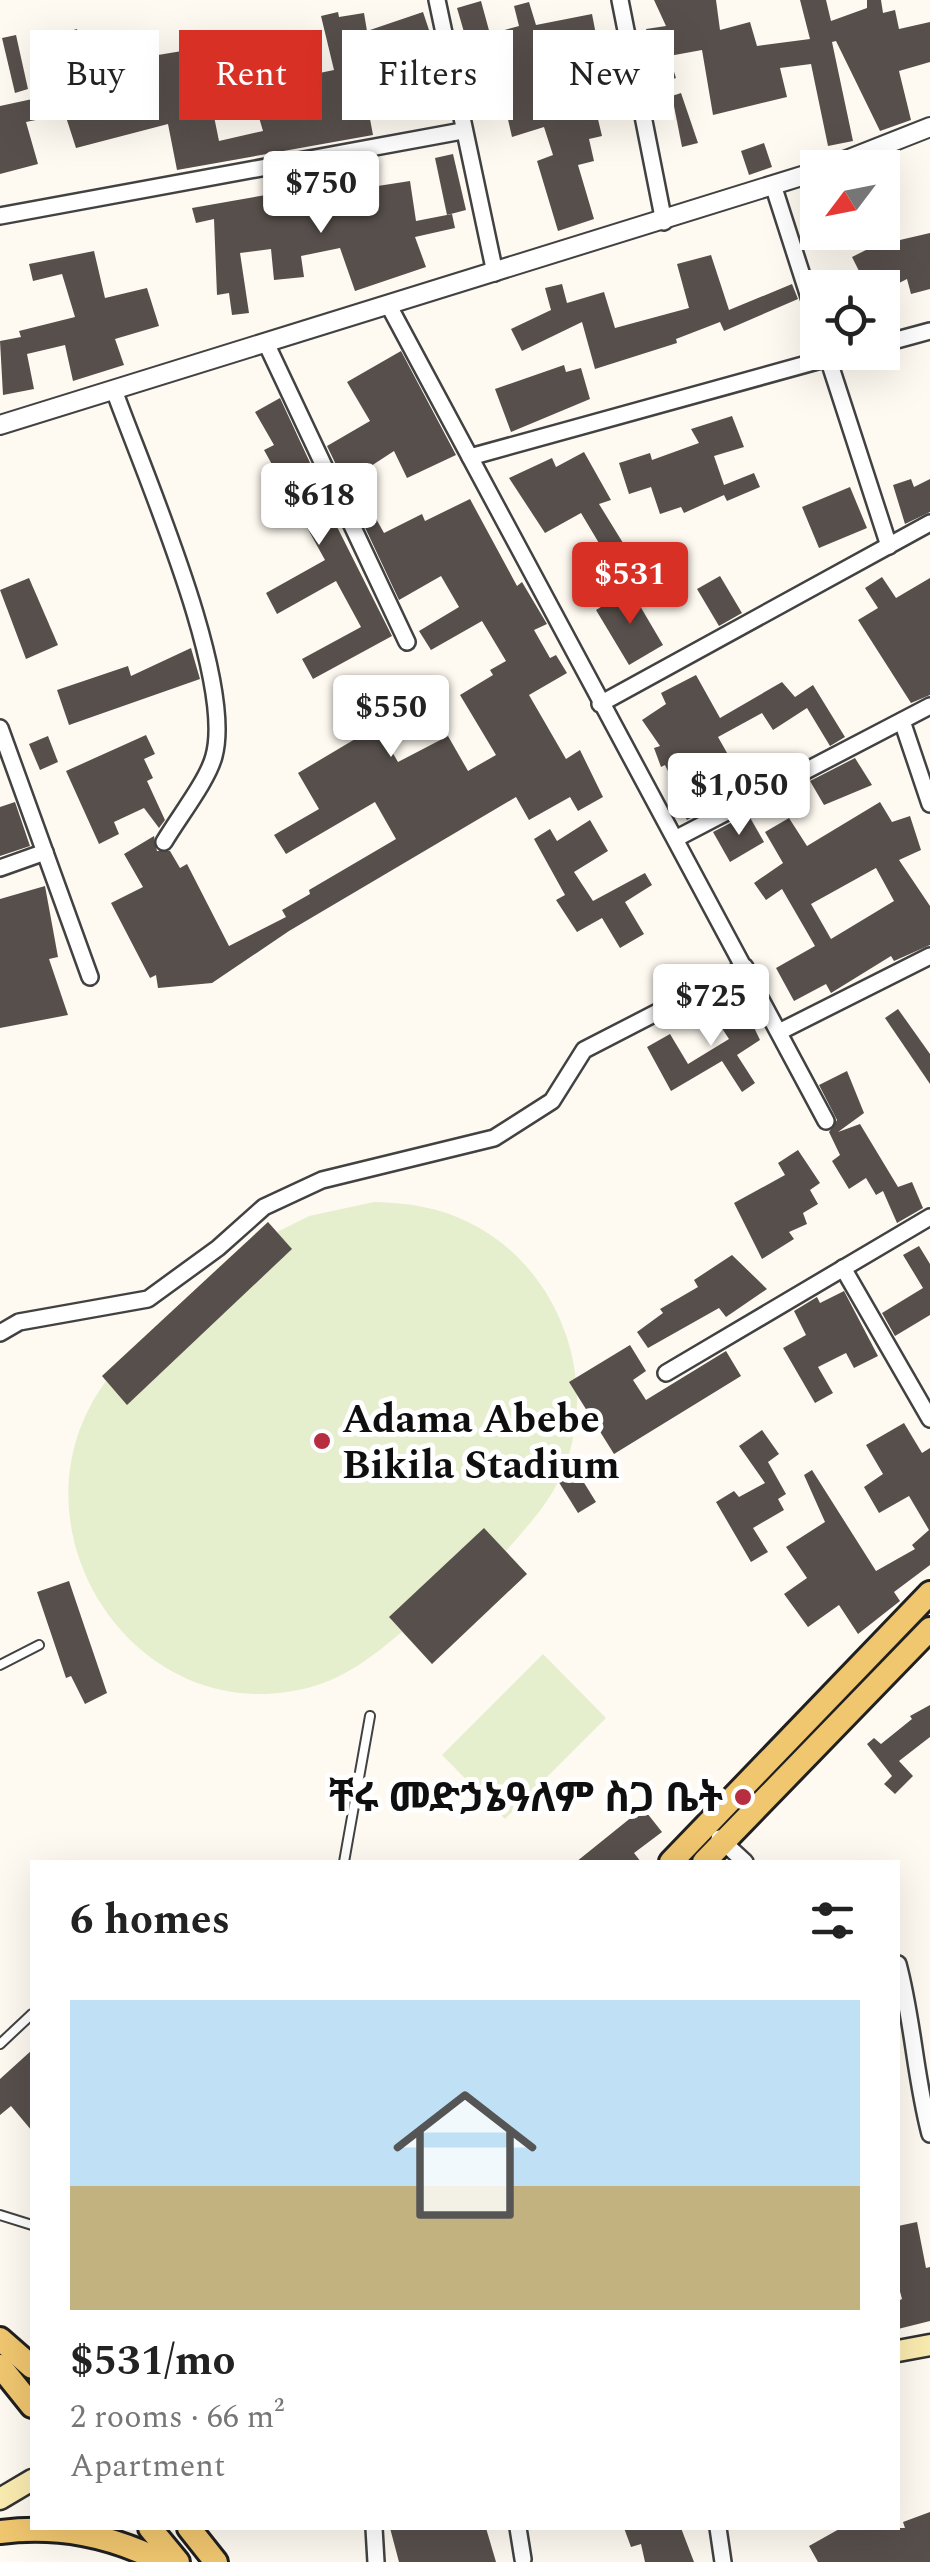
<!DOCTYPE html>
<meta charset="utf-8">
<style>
body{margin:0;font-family:Spectral,"Noto Sans Ethiopic",serif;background:#f6f6f6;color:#222;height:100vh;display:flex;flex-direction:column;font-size:38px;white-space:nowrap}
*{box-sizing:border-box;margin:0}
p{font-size:32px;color:#767676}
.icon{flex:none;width:55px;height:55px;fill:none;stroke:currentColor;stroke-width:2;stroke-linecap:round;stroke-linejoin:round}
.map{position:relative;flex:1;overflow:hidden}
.sheet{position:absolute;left:30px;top:1860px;width:870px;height:670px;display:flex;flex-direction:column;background:#fff;border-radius:0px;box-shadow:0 10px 40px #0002}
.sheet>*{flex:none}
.top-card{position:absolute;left:30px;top:30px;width:870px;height:90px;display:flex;gap:20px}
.needle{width:65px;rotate:238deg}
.buttons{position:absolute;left:800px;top:150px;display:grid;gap:20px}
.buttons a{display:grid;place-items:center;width:100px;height:100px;border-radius:0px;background:#fff;box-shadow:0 10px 40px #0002;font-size:50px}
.price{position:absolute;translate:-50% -85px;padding:0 22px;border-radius:10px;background:#fff;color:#222;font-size:32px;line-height:65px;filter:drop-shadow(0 2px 5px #0008)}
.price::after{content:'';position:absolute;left:50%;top:60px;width:30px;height:22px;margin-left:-15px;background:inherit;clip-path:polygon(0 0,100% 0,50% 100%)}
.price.on{background:#d93025;color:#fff}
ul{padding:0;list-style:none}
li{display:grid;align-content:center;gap:20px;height:530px;padding:0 40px}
li span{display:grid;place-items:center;height:310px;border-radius:0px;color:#555}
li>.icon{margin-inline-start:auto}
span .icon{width:180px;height:180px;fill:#fffc;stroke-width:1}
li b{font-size:42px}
h2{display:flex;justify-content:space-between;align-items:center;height:120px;padding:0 40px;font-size:42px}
.tag{padding:0 35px;border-radius:0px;background:#fff;box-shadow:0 10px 40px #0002;font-size:35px;line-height:90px}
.tag.on{background:#d93025;color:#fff}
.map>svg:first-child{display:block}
</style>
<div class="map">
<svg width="930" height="2562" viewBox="0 0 930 2562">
<rect width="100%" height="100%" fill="#fefaf1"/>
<g fill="#e6efcd">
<path d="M374,1202C408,1203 439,1207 470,1223C563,1269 605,1391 557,1484C544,1509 525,1529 506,1551L527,1574L432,1664L402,1632C374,1655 347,1677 311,1687C134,1735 0,1525 106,1381L102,1376L268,1222L277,1232L309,1216Z"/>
<path d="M543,1654L606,1718L505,1819L442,1755Z"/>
</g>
<g fill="#574f4b" fill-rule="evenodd">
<path d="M654,0H716L720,30L750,22L757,46L810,39L800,0H826L831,21L867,8V0H881L883,13L895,10L899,29L930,22V62L899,71L911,120L880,131L836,41L832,42L853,141L828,146L811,64L780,68L787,97L713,115L702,50L669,56L676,78L659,84L646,29L666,26Z"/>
<path d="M481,1L490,34L519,26L514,6L529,2L536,25L592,14L598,45L581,48L602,136L589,139L594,161L578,165L594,219L558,231L537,161L553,155L544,127L512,137L492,50L471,56L457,8Z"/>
<path d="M338,12L339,17L364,13L367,31L423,12L437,54L394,70L401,114L370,119L373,135L177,170L168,124L76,148L65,114L26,122L38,164L0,174V106L65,92L52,36L77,29L80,40L108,31L115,50L86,61L98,109L131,102L122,61L200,48L219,141L263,131L258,114L310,100L305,76L334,70L321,16Z"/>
<path d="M16,35L28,89L15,93L2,38Z"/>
<path d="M681,93L698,143L682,147L672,96Z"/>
<path d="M764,143L772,167L749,175L741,151Z"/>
<path d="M453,154L466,210L447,215L435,158Z"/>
<path d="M410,181L416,221L452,214L455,228L415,237L426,267L355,291L340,248L301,256L304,277L274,280L271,249L240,253L249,313L232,315L229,293L217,295L214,219L196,223L192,208L266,195L268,205L296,201L297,205L340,196L339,192Z"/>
<path d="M930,233V289L911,294L907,279L889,288H859L854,276L860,273L852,257L874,246Z"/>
<path d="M94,251L105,298L147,288L159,326L115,339L124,365L73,381L65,345L27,354L34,389L3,395L0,341L21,337L19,331L75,317L62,274L33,281L29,264Z"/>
<path d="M711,255L729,310L792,284L798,299L724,331L720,322L676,339L677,343L595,369L582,322L522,351L511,329L551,310L545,288L562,284L567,303L604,292L615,328L689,308L677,264Z"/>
<path d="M401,351L456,455L407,478L394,451L345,483L327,446L370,421L347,382Z"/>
<path d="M564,365L566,372L581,368L590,399L511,432L495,389Z"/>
<path d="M280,398L325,495L322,497L392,636L313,679L302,659L361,627L336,581L277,614L266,593L325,560L264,450L274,445L255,412Z"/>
<path d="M732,416L744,447L714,456L724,485L754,473L760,487L727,501L724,495L684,513L681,507L660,514L651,487L629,494L619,463L650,453L652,460L699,443L691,429Z"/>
<path d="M584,452L611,500L599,504L636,564L618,575L581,513L545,533L509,478L552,458L556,467Z"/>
<path d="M911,479L914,487L930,479V512L905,524L893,485Z"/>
<path d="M850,487L867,528L819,548L802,507Z"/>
<path d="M470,499L517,586L522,582L547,624L534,630L550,658L556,655L567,673L529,695L566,759L580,750L603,797L578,811L570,797L529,820L516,797L289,931L212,983L158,988L156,975L150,978L111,903L143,887L124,854L154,836L157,851H170L180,868L187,864L229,946L286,917L282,910L310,894L309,890L396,839L375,802L286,854L274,835L319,809L298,773L377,726L398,762L448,736L468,771L496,755L460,695L493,675L490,670L506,661L482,621L431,650L419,631L459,607L441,576L399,600L362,521L374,515L384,533L422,514L425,521Z"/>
<path d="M720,576L742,613L719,626L697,589Z"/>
<path d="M882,577L896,598L930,578V695L911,703L858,620L878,608L865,588Z"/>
<path d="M29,578L58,645L26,659L0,590Z"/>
<path d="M630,589L663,645L629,665L596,610Z"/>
<path d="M191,648L200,679L69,725L57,690L128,666L131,676Z"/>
<path d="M696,675L720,718L782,682L795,697L813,685L845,737L830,746L807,708L773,730L762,713L718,737L735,767L760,753L772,774L687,820L684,815L688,813L665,765L661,767L654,748L660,746L642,720L666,704L661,693Z"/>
<path d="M146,735L155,754L144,759L153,778L147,781L165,820L159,828L144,808L114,822L119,834L99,844L66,771Z"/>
<path d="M48,736L58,762L40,770L29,744Z"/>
<path d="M855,758L872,785L824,805L810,781Z"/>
<path d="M15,802L30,846L0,856V807Z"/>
<path d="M880,802L892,822L910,816L921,850L899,860L930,906V945L894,961L891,956L831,993L826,984L794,1001L776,968L815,946L782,889L766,900L754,883L783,863L765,832L789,818L807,846ZM876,868L894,901L831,939L811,904Z"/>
<path d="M748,814L764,842L730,862L713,832Z"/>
<path d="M590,820L608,851L574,872L593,901L645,873L652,885L625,902L644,934L620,948L602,918L577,932L556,900L565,895L534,839L550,829L557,841Z"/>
<path d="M45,886L58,957L49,959L68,1015L0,1028V899Z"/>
<path d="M737,992L760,1040L737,1055L755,1083L742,1092L722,1061L671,1091L647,1047L670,1034L688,1064L729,1039L710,1010Z"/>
<path d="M898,1009L930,1054V1084L885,1018Z"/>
<path d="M847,1071L864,1113L838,1132L860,1124L898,1187L912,1182L923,1208L897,1223L883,1191L876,1195L866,1178L849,1189L832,1161L840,1155L829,1132L837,1120L819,1085Z"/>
<path d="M798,1150L820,1183L810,1190L818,1204L803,1213L807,1224L789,1232L794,1239L762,1259L734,1203L785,1175L778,1163Z"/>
<path d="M268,1222L292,1249L127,1405L102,1376Z"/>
<path d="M919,1246L930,1264V1315L895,1336L882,1313L923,1288L903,1255Z"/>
<path d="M732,1255L767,1289L726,1317L719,1308L648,1348L637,1332L663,1313L660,1309L698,1287L694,1280Z"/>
<path d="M844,1291L878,1356L854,1368L846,1353L818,1367L833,1393L815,1403L783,1348L806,1335L794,1311L817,1297L820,1303Z"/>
<path d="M630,1345L646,1371L633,1380L646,1400L726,1351L741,1376L614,1454L569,1382Z"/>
<path d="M904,1423L922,1453L930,1448V1565L894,1592L900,1601L858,1634L839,1605L808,1627L784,1594L807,1578L786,1547L825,1522L804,1475L812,1470L876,1571L915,1549L912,1545L929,1530L909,1496L879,1513L864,1487L883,1474L866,1445Z"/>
<path d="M762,1430L779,1454L768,1462L786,1494L778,1499L784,1510L753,1528L768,1552L751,1562L716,1502L734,1491L739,1497L765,1483L739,1446Z"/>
<path d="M573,1465L596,1502L578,1513L555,1476Z"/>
<path d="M484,1528L527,1574L432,1664L389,1617Z"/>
<path d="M69,1581L107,1693L85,1704L71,1676L66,1678L37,1592Z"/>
<path d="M930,1705V1737L899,1761L913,1776L895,1794L884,1784L892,1776L867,1744L874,1738L881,1744L912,1719L910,1716Z"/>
<path d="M643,1808L662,1832L634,1853L641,1862H576Z"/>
<path d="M32,2050V2131L11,2106L0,2115V2079Z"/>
<path d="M917,2222L926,2268L930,2267V2321L898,2329V2301L902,2299L898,2284V2226Z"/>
<path d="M930,2512V2562H818L809,2546L841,2528H905L903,2522Z"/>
<path d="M390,2528H486L496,2562H399Z"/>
<path d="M624,2528H681L694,2562H645L641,2544L631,2547Z"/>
</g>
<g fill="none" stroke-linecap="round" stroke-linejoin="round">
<g stroke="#424242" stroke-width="12">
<g id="service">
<path d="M0,1665L39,1645"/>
<path d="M344,1862L370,1716"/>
<path d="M0,2044L32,2014"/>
<path d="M0,2215L32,2225"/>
</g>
</g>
<g stroke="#424242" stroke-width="20">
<g id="minor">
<path d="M437,0L495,273"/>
<path d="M620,0L664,222"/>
<path d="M774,188L818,325"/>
<path d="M0,216L462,131"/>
<path d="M389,306L826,1121"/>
<path d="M266,343L407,642"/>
<path d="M882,344L930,331"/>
<path d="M826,352L889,546"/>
<path d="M114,390C143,471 235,679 214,756C208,780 178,818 164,842"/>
<path d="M470,457L850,352"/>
<path d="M600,704L930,523"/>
<path d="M902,721L930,804"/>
<path d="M0,728L90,977"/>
<path d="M677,838L930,706"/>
<path d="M0,868L45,852"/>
<path d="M779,1032L930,956"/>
<path d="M843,1268L930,1419"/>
<path d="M0,1333L19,1322L148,1299L218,1248L264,1207L322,1180L494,1138L552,1101L584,1050L745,967"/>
<path d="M666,1373L930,1217"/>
<path d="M719,1838L745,1862"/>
<path d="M898,1964C913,2020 915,2077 930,2134"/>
<path d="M374,2528L376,2562"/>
<path d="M518,2528L523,2559"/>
<path d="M718,2528L723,2562"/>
</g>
</g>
<g stroke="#424242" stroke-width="22">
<g id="tertiary">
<path d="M826,168L930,127"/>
<path d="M0,425L818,171"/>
</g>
</g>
<g stroke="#313131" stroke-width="25">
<g id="secondary">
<path d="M898,2351L930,2345"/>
<path d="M0,2499L32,2480"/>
</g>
</g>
<g stroke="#202020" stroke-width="28">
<g id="primary">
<path d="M671,1862L930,1593"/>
<path d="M704,1862L930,1629"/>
<path d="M0,2339L32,2367"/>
<path d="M0,2366L32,2406"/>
<path d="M150,2528L178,2562"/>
<path d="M189,2528L216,2562"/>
<path d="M0,2532C58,2525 110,2535 163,2562"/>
</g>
</g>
<use href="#service" stroke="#fff" stroke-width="8"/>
<use href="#minor" stroke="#fff" stroke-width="15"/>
<use href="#tertiary" stroke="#fff" stroke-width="18"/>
<use href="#secondary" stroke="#faecb0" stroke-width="20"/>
<use href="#primary" stroke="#f0c66f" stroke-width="22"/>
</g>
<g fill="#b72e40" stroke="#fff" stroke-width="4">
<circle cx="322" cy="1441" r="10"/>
<circle cx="743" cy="1797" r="10"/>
</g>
<g text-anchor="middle" stroke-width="10" stroke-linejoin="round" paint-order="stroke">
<g font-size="40" font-weight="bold" fill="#0f0f0f" stroke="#fff" text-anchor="start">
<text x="342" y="1432">Adama Abebe<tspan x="342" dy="46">Bikila Stadium</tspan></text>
<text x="723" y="1811" text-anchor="end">ቸሩ መድኃኔዓለም ስጋ ቤት</text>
</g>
</g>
</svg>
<div class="buttons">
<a><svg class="needle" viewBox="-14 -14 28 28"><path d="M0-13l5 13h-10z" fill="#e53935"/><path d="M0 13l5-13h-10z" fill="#767676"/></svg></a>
<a><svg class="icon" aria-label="locate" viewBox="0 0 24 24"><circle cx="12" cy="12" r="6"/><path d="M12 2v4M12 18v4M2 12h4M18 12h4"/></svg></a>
</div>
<b class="price" style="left:321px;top:236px">$750</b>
<b class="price" style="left:319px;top:548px">$618</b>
<b class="price on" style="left:630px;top:627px">$531</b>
<b class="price" style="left:391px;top:760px">$550</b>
<b class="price" style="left:739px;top:838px">$1,050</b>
<b class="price" style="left:711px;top:1049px">$725</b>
<div class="top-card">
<a class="tag">Buy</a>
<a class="tag on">Rent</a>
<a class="tag">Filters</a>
<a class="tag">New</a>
</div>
<section class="sheet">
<h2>6 homes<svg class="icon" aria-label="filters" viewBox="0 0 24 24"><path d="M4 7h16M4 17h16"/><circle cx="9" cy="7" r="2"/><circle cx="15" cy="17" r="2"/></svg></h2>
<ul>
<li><span style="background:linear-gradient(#bfe0f5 60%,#c2b280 0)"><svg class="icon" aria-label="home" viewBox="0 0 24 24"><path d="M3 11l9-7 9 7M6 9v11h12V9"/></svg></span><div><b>$531/mo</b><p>2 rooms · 66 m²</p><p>Apartment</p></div></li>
</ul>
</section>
</div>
